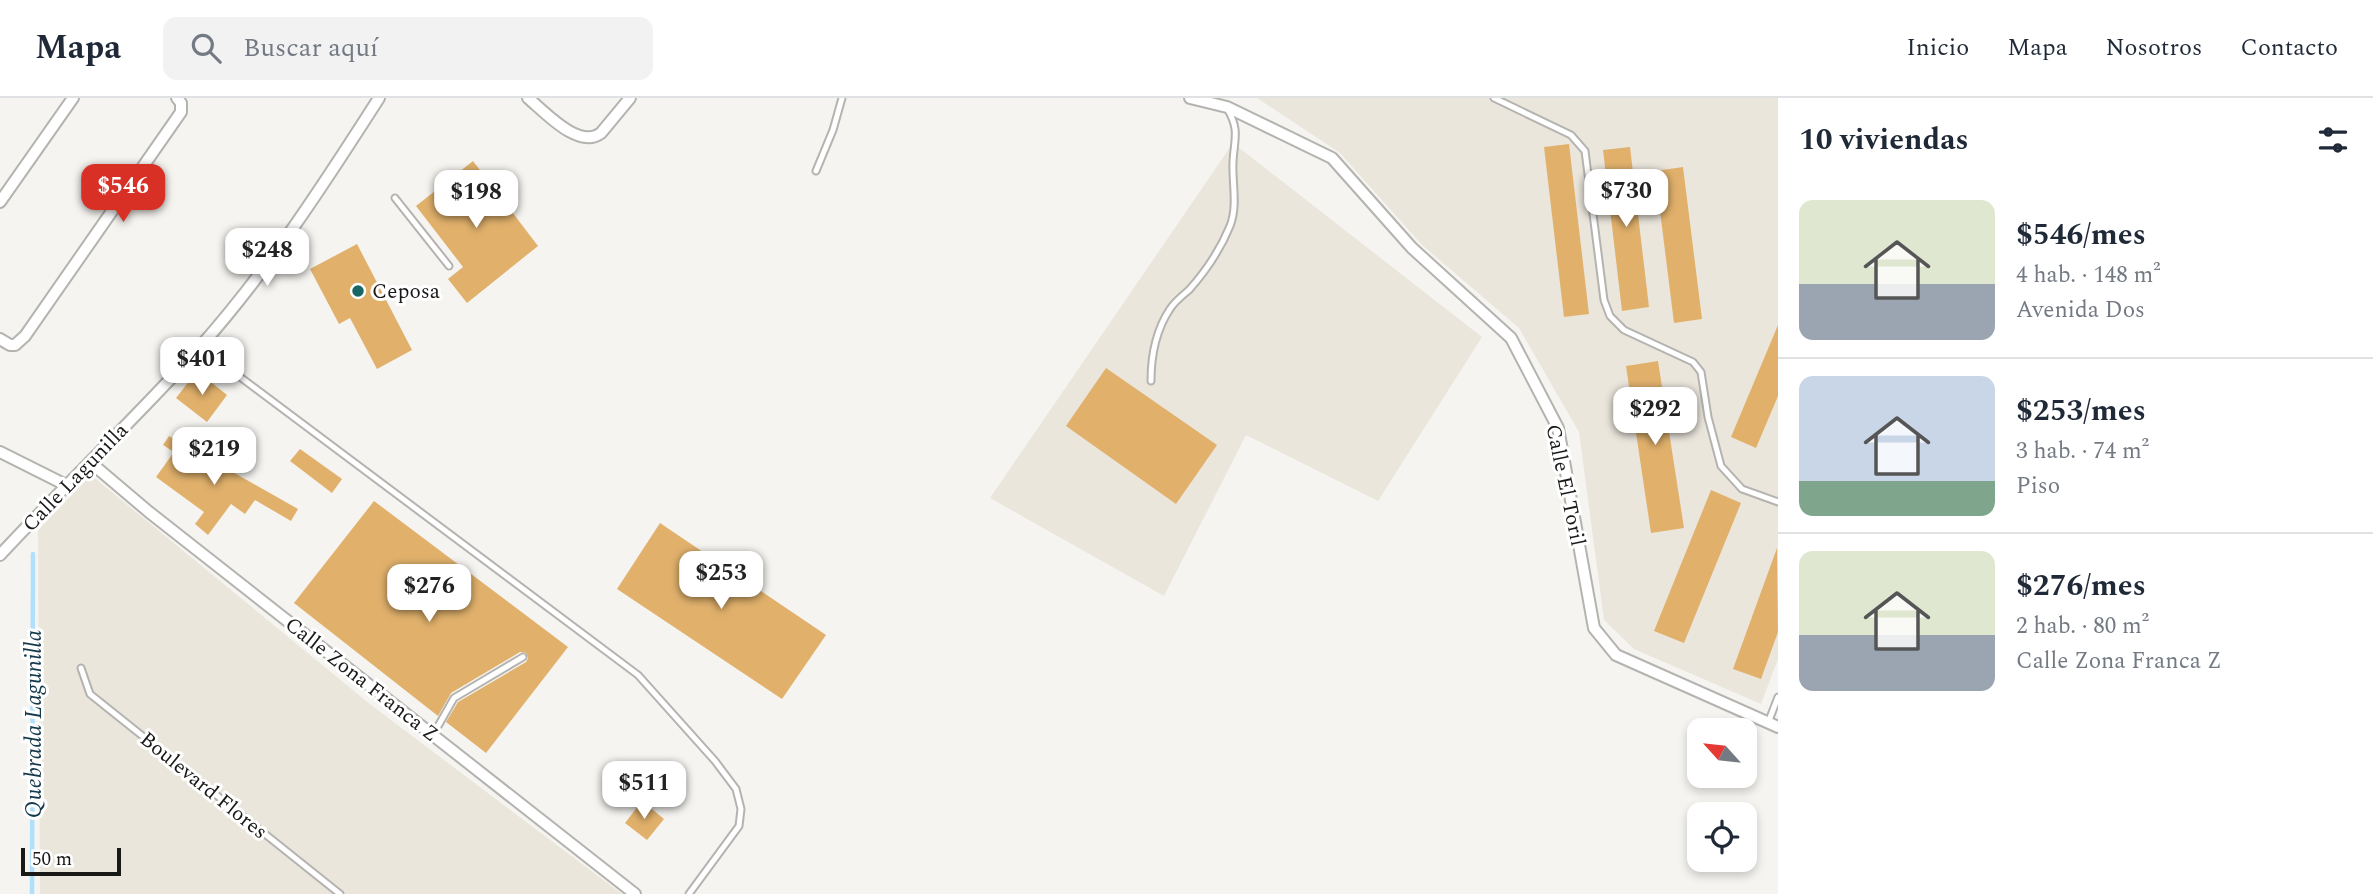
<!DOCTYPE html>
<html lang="es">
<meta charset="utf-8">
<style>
body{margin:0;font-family:Spectral,serif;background:#f2f2f3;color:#1f2937;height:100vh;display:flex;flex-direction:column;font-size:26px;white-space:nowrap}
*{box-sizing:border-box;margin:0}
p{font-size:23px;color:#747a83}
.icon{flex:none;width:38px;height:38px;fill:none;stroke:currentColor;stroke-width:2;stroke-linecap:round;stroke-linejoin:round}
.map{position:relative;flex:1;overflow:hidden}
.side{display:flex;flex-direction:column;background:#fff;width:595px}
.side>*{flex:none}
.needle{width:46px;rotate:297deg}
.tools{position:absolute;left:1687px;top:620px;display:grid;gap:14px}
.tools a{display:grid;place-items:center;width:70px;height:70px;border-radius:14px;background:#fff;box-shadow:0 4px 10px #0003;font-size:35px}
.scale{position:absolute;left:21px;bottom:18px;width:100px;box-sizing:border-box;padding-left:7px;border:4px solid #191918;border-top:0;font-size:19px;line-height:24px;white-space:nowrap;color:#191918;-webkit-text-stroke:5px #fff;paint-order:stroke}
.price{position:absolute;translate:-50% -60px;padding:0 16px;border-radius:14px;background:#fff;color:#222;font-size:23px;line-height:46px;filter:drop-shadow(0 2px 4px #0008)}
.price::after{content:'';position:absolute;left:50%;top:42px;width:21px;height:16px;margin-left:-10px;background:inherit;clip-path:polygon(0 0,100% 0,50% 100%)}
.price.active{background:#d93025;color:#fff}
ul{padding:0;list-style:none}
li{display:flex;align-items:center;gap:21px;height:175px;padding:0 21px}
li+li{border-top:2px solid #e0e1e3}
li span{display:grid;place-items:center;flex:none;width:196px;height:140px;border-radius:14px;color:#555}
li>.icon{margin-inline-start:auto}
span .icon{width:84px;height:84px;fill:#fffc;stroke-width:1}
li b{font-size:30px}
h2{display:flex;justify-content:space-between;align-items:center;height:84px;padding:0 21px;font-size:30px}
header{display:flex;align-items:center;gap:42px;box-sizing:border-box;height:98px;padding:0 35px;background:#fff;border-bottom:2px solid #e0e1e3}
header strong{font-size:33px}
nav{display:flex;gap:38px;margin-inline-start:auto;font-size:24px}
.search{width:490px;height:63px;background:#f2f2f3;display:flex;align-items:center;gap:18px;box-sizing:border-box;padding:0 24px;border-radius:14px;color:#747a83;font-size:26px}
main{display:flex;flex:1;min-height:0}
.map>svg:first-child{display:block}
</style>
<header>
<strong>Mapa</strong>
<div class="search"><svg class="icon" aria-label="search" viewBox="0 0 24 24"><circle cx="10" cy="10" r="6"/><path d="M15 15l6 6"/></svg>Buscar aquí</div>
<nav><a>Inicio</a><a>Mapa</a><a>Nosotros</a><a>Contacto</a></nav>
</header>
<main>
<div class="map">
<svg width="1778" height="796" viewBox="0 0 1778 796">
<rect width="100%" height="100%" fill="#f5f4f0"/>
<g fill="#ebe6dc">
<path d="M1257,0H1778V561L1761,606L1634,551L1604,522L1579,334L1519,230L1422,147L1340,55Z"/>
<path d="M1233,45L1482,239L1378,403L1246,337L1164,498L990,400Z"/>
<path d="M91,377L371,607L622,796H40L38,432Z"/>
</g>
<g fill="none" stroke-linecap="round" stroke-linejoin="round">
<path stroke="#b0e0fb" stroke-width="4.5" d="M32,796L33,456"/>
</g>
<g fill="#e1b16c">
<path d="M1569,46L1589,216L1564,219L1544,49Z"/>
<path d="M1630,49L1649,209L1622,213L1603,52Z"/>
<path d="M473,63L538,148L467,205L448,181L463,169L416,108Z"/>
<path d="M1683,69L1702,221L1674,225L1655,73Z"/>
<path d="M357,146L412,252L377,271L350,220L339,226L310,171Z"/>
<path d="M1778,227V298L1756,350L1731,339Z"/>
<path d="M1658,263L1684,430L1651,435L1626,268Z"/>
<path d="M1106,270L1217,347L1176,406L1066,328Z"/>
<path d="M197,273L227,297L207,324L176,300Z"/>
<path d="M169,338L298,411L291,423L255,402L245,416L231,406L208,437L195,426L204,414L156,379L174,354L163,347Z"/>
<path d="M300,351L342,381L332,395L290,363Z"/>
<path d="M1711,392L1741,405L1684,545L1654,533Z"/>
<path d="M374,403L568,549L486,655L446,624L458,604L526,564L528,560L526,555L520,554L451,595L438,618L294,505Z"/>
<path d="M660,425L826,537L782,601L617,491Z"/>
<path d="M1777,450L1778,534L1761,581L1733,571Z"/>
<path d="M642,703L664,721L647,742L625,725Z"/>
</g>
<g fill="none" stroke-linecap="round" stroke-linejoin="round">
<g stroke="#b4b3b0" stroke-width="9">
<g id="service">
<path d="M1494,0L1571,37L1585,53L1604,202L1610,218L1624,232L1693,264L1701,274L1708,319L1721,368L1742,391L1778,404"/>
<path d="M816,73L833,32L842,0"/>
<path d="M395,100L449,168"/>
<path d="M200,249L638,577L715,663L736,691L741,711L739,728L689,796"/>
<path d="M1151,283C1151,259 1156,232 1170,211C1175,203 1182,198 1189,192C1205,174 1221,150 1230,128C1238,108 1232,85 1233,64C1234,42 1240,33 1228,12"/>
<path d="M81,570L90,596L340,796"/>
<path d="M1768,625L1778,599"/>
<path d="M433,637L454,600L523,559"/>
</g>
</g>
<g stroke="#b4b3b0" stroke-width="14">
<g id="minor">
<path d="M528,0C545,14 579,52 601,35L630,0"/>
<path d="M1190,0L1227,9L1332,60L1412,150L1511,240L1558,330L1594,530L1616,557L1778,629"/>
<path d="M0,104L73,0"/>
<path d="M0,241L10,247H15L25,238L181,14V5L177,0"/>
<path d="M0,354L66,387"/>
<path d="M90,364L149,414L635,796"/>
<path d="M0,457C65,387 135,321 199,250C267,174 324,86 379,0"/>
</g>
</g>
<use href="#service" stroke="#fff" stroke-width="5"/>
<use href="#minor" stroke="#fff" stroke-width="10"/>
</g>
<circle fill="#186665" stroke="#fff" stroke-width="2.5" cx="358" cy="193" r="7"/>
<g text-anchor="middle" stroke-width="6" stroke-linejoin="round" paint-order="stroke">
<g font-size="21" fill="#191918" stroke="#fff" text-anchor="start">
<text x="372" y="200">Ceposa</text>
</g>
<g font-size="21" fill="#191918" stroke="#fff">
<text transform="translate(75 379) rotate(-46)" y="7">Calle Lagunilla</text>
<text transform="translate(1566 387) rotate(78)" y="7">Calle El Toril</text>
<text transform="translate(362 581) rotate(38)" y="7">Calle Zona Franca Z</text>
<text transform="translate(204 687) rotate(39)" y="7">Boulevard Flores</text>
</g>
<g font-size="23" font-style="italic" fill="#14394c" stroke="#fff">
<text transform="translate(33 626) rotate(-90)" y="8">Quebrada Lagunilla</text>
</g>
</g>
</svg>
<div class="tools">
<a><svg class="needle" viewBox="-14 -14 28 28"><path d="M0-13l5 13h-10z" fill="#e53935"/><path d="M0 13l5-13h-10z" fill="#747a83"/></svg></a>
<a><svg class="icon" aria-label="locate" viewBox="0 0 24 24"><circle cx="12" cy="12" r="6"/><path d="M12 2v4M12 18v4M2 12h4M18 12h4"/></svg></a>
</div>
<div class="scale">50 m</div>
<b class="price active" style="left:123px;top:126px">$546</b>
<b class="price" style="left:1626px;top:131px">$730</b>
<b class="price" style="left:476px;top:132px">$198</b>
<b class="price" style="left:267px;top:190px">$248</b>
<b class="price" style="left:202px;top:299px">$401</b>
<b class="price" style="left:1655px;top:349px">$292</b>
<b class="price" style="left:214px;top:389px">$219</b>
<b class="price" style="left:721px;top:513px">$253</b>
<b class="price" style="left:429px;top:526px">$276</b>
<b class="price" style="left:644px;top:723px">$511</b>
</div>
<section class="side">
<h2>10 viviendas<svg class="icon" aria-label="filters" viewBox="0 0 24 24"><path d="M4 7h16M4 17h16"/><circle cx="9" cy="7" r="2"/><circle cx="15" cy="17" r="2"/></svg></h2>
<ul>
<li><span style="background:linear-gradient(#dfe7d0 60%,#9aa5b1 0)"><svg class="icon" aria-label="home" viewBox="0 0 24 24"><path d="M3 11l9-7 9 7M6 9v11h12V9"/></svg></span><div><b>$546/mes</b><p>4 hab. · 148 m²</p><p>Avenida Dos</p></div></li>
<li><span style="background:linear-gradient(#c9d6e8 75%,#7fa58c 0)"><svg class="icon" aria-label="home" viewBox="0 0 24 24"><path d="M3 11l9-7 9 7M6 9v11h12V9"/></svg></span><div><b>$253/mes</b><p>3 hab. · 74 m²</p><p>Piso</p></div></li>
<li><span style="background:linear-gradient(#dfe7d0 60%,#9aa5b1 0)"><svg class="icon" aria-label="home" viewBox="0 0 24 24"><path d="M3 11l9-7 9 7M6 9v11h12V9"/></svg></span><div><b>$276/mes</b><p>2 hab. · 80 m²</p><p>Calle Zona Franca Z</p></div></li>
</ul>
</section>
</main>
